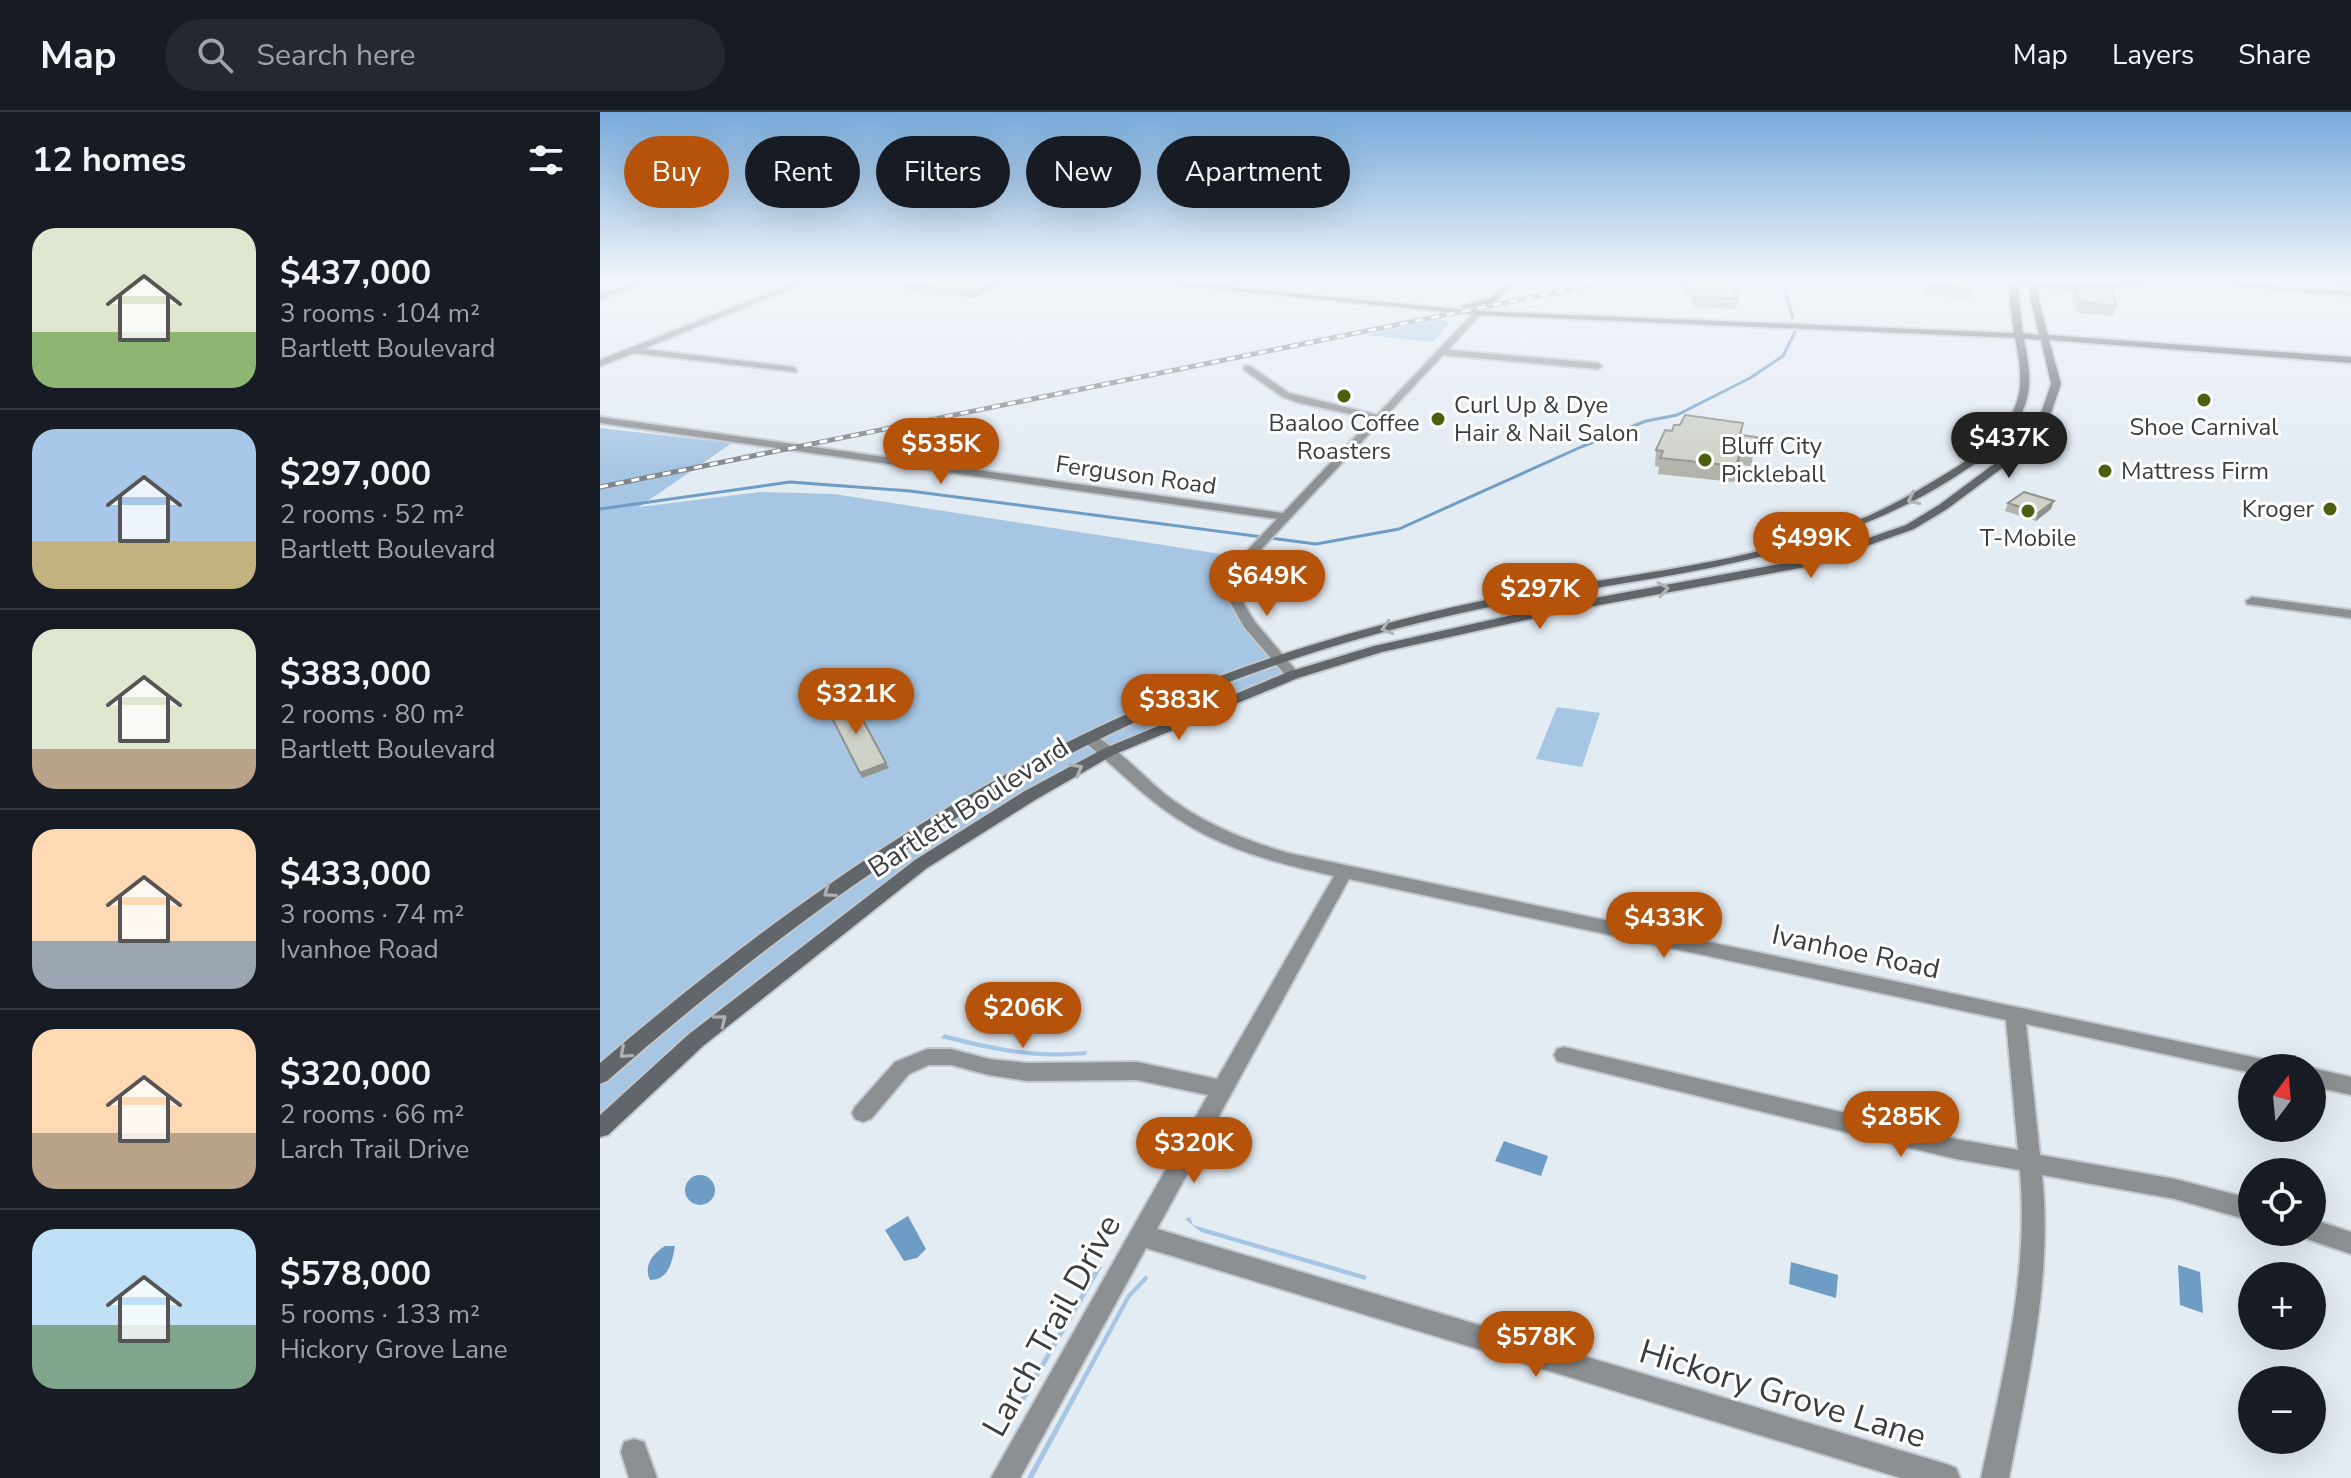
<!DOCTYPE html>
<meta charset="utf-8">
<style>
body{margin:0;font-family:"Nunito Sans",sans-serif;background:#242831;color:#f1f3f6;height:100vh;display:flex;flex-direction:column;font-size:30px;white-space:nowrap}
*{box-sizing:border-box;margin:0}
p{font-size:26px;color:#9ea1a6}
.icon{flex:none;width:44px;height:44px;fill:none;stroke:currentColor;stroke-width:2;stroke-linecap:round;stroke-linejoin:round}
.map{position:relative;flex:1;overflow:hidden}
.drawer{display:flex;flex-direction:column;background:#171b24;width:600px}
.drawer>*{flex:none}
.banner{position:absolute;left:24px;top:24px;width:760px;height:72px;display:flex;gap:16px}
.needle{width:52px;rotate:16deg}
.tools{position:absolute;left:1638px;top:942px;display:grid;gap:16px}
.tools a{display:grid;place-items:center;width:88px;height:88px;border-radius:50%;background:#171b24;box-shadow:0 8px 32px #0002;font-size:40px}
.price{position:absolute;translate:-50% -68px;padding:0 18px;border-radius:28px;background:#b45309;color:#fff;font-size:26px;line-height:52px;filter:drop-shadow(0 2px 4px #0008)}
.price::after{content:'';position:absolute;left:50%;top:48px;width:24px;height:18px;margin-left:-12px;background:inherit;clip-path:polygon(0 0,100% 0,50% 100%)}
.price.active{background:#222;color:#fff}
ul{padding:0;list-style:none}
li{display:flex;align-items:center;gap:24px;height:200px;padding:0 32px}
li+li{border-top:2px solid #363941}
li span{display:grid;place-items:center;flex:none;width:224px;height:160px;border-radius:24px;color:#555}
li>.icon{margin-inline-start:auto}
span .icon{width:96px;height:96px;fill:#fffc;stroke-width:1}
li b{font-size:34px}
h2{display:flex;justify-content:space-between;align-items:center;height:96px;padding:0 32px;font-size:34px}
.pill{padding:0 28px;border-radius:36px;background:#171b24;box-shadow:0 8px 32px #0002;font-size:28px;line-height:72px}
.pill.active{background:#b45309;color:#fff}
header{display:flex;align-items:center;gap:48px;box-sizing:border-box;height:112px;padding:0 40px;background:#171b24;border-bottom:2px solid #363941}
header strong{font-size:38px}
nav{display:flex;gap:44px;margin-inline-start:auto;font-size:28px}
.search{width:560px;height:72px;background:#242831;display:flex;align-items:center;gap:20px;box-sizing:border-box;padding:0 28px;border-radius:44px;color:#9ea1a6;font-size:30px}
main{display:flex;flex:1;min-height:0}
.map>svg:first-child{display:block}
</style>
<header>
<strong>Map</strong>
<div class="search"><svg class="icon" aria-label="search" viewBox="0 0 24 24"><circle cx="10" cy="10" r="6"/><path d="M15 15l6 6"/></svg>Search here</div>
<nav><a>Map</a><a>Layers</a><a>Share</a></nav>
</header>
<main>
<section class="drawer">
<h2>12 homes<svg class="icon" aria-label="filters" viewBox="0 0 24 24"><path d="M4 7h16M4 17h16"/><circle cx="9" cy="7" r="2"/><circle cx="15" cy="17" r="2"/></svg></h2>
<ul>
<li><span style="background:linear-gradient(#dfe7d0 65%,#8fb573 0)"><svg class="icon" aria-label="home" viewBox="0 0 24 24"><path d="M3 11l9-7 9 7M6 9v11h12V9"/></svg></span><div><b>$437,000</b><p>3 rooms · 104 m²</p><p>Bartlett Boulevard</p></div></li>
<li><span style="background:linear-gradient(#a9c7e8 70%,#c2b280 0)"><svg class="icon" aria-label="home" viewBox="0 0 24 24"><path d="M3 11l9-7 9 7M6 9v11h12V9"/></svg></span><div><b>$297,000</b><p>2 rooms · 52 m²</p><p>Bartlett Boulevard</p></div></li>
<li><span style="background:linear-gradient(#dfe7d0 75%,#b9a48a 0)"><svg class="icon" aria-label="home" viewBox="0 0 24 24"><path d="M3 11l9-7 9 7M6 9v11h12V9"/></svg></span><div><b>$383,000</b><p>2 rooms · 80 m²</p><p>Bartlett Boulevard</p></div></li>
<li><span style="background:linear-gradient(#ffd9b3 70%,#9aa5b1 0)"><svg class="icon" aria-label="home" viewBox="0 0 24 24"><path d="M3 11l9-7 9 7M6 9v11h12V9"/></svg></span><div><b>$433,000</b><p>3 rooms · 74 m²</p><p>Ivanhoe Road</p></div></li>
<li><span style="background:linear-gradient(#ffd9b3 65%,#b9a48a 0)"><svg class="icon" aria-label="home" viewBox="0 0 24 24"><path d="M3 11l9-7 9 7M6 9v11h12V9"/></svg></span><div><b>$320,000</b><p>2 rooms · 66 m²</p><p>Larch Trail Drive</p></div></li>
<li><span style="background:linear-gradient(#bfe0f5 60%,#7fa58c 0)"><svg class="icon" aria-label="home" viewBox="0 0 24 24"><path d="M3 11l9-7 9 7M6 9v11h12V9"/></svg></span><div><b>$578,000</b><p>5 rooms · 133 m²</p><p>Hickory Grove Lane</p></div></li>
</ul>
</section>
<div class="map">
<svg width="1751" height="1366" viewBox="0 0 1751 1366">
<rect width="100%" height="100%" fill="#e3ebf3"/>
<g fill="#a7c6e3">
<path d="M839,207L850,210L833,230L767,223Z"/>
<path d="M0,316L132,331L39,395L160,380L234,382L647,446L631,481L693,563L508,640L361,725L0,1016Z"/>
<path d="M957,595L1000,601L982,655L936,647Z"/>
<path d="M344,922C393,935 436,944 487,939L486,943C434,948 391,939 341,926Z"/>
<path d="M590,1105L593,1113L767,1164L765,1168L601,1120L585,1107Z"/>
<path d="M497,1154L502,1155L416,1304L412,1301Z"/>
<path d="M546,1163L548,1167L530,1186L433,1366H427L527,1183Z"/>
</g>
<g fill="#6e9cc4">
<path d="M904,1029L948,1044L941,1064L895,1049Z"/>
<circle cx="100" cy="1078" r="15"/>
<path d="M308,1104L326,1137L317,1146L304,1149L285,1118Z"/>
<path d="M65,1134H75C72,1150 69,1168 50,1168C43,1154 53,1141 65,1134Z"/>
<path d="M1191,1150L1238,1163L1236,1186L1189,1172Z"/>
<path d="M1578,1153L1600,1160L1603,1201L1580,1193Z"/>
</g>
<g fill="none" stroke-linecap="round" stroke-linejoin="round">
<g stroke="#6e9cc4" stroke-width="3">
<path d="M1181,167L1193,206"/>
<path d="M0,397L190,370L310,379L716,432L799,417L981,335L1046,309L1077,303L1150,266L1183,244L1195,220"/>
</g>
<g stroke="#c1c8cf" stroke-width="4">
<g id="street">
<path d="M47,167H57L0,187V182Z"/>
<path d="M204,167H214L43,237L193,255L197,258L196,260L34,241L0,254V248Z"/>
<path d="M637,167H646L630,178H624V174Z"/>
<path d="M872,167H899L916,170L912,172Z"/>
<path d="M1577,167L1751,180V184L1590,170L1471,178L1409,172L1413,170L1471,174Z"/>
<path d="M875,199L882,201L848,238L998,251L1002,254L998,257L843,243L652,447L637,481L655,510L700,563L693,567L688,566L644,515L625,481L643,443L677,407L0,311V305L683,401L772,307L696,290L683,285L644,258V254H650L689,281L777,303Z"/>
<path d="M1652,485L1751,498V506L1647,492L1646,489Z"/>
<path d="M488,621C510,628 546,667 566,683C602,711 644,728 688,741L1676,950L1679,956H1652V961L1426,912L1440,1043L1575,1067L1652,1087V1109L1575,1087L1442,1063C1453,1165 1428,1266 1409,1366H1381C1403,1264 1429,1163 1420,1058L1356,1047L964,951L957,949L954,943L957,937L964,935L1356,1027L1418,1038L1406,908L749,767L557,1117L1346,1352L1356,1356L1360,1366H1301L546,1136L420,1366H391L608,983L537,968L427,969L389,963L351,953H329L309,962L271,1007L263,1010L255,1007L252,1001L255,995L295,950L327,937H351L389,947L427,951L537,950L617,967L734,764C679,752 625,738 578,707C543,685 515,654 483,629L480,626Z"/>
<path d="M1712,956L1751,965V983L1712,974Z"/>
<path d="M1712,1107L1751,1120V1142L1704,1126L1701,1120H1712Z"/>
<path d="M34,1327L44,1330L57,1366H29L21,1340L24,1330Z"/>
</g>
</g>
<g stroke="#c1c8cf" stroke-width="4">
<g id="secondary">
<path d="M518,167H542L878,199L1414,221L1410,191V167H1417L1423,221L1439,223L1431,189L1430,167H1437L1439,189L1448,223L1751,245V251L1449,228L1461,272L1451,301L1425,339L1347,397L1314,417L1211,454L962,500L782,540L698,566L513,643L435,688L327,756L103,934L8,1023L0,1025V1003L89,922L315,748L423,680L503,637L688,560L774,534L962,492L1208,447L1306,413L1339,393L1417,335L1441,301L1451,272L1441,228L1424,227C1428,248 1433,271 1425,293C1412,328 1380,349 1350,368C1204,459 1038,463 875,498C777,519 679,548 587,587C366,681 186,812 7,969L0,972V951C175,801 365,666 581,579C676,541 775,512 876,490C1001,464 1130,457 1251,411C1285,398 1316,380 1347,361C1375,344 1404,324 1416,292C1424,270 1419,247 1415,226L878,203Z"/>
<path d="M911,167H919L891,194L884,192L865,196L861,194L890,186Z"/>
</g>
</g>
<use href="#street" fill="#8d9093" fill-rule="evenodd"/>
<use href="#secondary" fill="#61666a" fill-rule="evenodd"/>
<g stroke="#7f858a" stroke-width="5">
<path id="rail" d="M0,375L1022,167"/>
</g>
<use href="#rail" stroke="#fff" stroke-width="3" stroke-dasharray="8" stroke-linecap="butt"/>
</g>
<g fill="#b0b4ab">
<path d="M1082,167H1125L1138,187L1136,197L1094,195L1092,187L1081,175Z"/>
<path d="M1325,167H1372L1373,177L1370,187L1324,183Z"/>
<path d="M1680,167H1751V177L1683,171Z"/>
<path d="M410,169L374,186L300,178L298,172Z"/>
<path d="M1476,176L1517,194L1513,204L1477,201L1473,186Z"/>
<path d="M1072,319L1157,325L1151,354L1139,353L1134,370L1058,362L1059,355L1055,354L1056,338Z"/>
<path d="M1408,391L1451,397L1436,409L1405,399Z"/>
</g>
<g fill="#90928b">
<path d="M400,167H409L410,169L374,186L372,180Z"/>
<path d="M1141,337L1139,353L1134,370L1136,354Z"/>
<path d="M1454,389L1451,397L1436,409L1438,401Z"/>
<path d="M286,651L289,656L262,666L260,661Z"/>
</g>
<g fill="#cdd1c7" stroke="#90928b" stroke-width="2">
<path d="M310,167H400L372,180L298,172Z"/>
<path d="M1083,167H1125L1132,170L1138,187L1095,185L1093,177Z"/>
<path d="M1327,167H1372L1373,177L1326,173Z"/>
<path d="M1476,176L1511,177L1517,194L1480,190Z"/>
<path d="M1085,303L1143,311L1140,323L1157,325L1153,338L1141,337L1136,354L1060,346L1063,339L1056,338L1065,318L1072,319L1074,313H1080Z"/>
<path d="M1424,380L1454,389L1438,401L1408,391Z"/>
<path d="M252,588L286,651L260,661L227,596Z"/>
</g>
<defs><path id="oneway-chevron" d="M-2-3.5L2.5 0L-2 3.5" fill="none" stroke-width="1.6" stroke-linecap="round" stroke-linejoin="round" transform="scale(2)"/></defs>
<g stroke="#b0b2b4">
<use href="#oneway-chevron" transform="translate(1313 387) rotate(154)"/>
<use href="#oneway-chevron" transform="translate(1063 477) rotate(-9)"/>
<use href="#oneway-chevron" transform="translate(787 516) rotate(164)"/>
<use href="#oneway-chevron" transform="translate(477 657) rotate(-29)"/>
<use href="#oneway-chevron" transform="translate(229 780) rotate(144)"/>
<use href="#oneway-chevron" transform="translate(121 908) rotate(-38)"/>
<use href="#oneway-chevron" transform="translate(25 941) rotate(138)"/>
</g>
<linearGradient id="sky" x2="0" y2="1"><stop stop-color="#77aada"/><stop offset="0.47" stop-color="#f2f6fa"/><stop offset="1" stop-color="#f2f6fa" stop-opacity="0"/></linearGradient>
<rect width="1751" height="358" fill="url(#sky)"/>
<g fill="#49610e" stroke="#fff" stroke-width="3">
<circle cx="744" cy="284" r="8"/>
<circle cx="1604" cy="288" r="8"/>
<circle cx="838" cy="307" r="8"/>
<circle cx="1105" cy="348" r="8"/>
<circle cx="1505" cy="359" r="8"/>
<circle cx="1730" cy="397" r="8"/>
<circle cx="1428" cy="399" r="8"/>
</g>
<g text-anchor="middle" stroke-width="6" stroke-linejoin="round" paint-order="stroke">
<g font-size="24" fill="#3a3e41" stroke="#fff" text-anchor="start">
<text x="854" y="301">Curl Up &amp; Dye<tspan x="854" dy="28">Hair &amp; Nail Salon</tspan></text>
<text x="744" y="319" text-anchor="middle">Baaloo Coffee<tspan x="744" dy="28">Roasters</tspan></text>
<text x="1604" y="323" text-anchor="middle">Shoe Carnival</text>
<text x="1121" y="342">Bluff City<tspan x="1121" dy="28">Pickleball</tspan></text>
<text x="1521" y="367">Mattress Firm</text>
<text x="1714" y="405" text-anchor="end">Kroger</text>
<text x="1428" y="434" text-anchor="middle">T-Mobile</text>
</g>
<g font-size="24" fill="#3a3e41" stroke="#fff">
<text transform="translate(536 363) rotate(8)" y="8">Ferguson Road</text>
</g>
<g font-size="28" fill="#3a3e41" stroke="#fff">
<text transform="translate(368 695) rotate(-33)" y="10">Bartlett Boulevard</text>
<text transform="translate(1256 839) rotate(12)" y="10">Ivanhoe Road</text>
</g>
<g font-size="34" fill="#3a3e41" stroke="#fff">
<text transform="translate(451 1213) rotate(-61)" y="12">Larch Trail Drive</text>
<text transform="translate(1183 1281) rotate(17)" y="12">Hickory Grove Lane</text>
</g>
</g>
</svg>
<div class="tools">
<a><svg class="needle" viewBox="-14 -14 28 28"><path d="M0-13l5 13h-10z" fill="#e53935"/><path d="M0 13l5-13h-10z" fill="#9ea1a6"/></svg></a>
<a><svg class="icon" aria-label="locate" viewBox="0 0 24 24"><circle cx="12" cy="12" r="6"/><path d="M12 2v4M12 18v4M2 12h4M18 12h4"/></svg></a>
<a>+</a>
<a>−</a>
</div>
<b class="price active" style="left:1409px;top:368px">$437K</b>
<b class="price" style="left:341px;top:374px">$535K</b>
<b class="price" style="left:1211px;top:468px">$499K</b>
<b class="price" style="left:667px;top:506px">$649K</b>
<b class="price" style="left:940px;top:519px">$297K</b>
<b class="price" style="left:256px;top:624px">$321K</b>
<b class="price" style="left:579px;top:630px">$383K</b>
<b class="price" style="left:1064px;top:848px">$433K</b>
<b class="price" style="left:423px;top:938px">$206K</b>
<b class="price" style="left:1301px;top:1047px">$285K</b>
<b class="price" style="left:594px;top:1073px">$320K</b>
<b class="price" style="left:936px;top:1267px">$578K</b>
<div class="banner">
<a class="pill active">Buy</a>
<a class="pill">Rent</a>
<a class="pill">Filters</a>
<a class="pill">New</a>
<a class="pill">Apartment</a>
</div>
</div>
</main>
